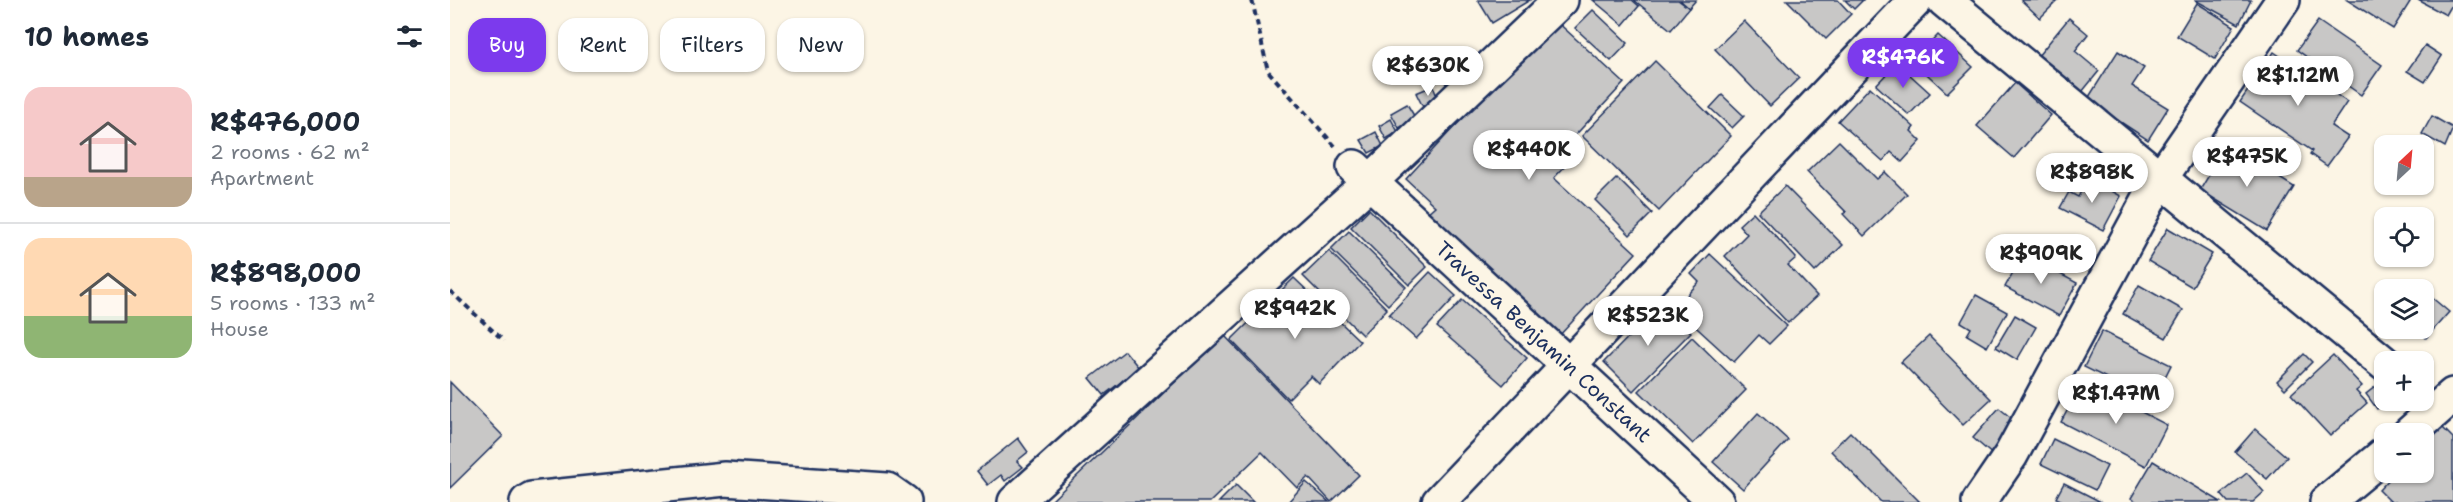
<!DOCTYPE html>
<meta charset="utf-8">
<style>
body{margin:0;font-family:"Shantell Sans",sans-serif;background:#f6f6f7;color:#1f2937;height:100vh;display:flex;flex-direction:column;font-size:22px;white-space:nowrap}
*{box-sizing:border-box;margin:0}
p{font-size:20px;color:#747a83}
.icon{flex:none;width:33px;height:33px;fill:none;stroke:currentColor;stroke-width:2;stroke-linecap:round;stroke-linejoin:round}
.map{position:relative;flex:1;overflow:hidden}
.drawer{display:flex;flex-direction:column;background:#fff;width:450px}
.drawer>*{flex:none}
.banner{position:absolute;left:18px;top:18px;width:570px;height:54px;display:flex;gap:12px}
.needle{width:39px;rotate:26deg}
.controls{position:absolute;left:1924px;top:135px;display:grid;gap:12px}
.controls a{display:grid;place-items:center;width:60px;height:60px;border-radius:12px;background:#fff;box-shadow:0 2px 4px #0004;font-size:30px}
.price{position:absolute;translate:-50% -51px;padding:0 14px;border-radius:21px;background:#fff;color:#222;font-size:20px;line-height:39px;filter:drop-shadow(0 2px 3px #0008)}
.price::after{content:'';position:absolute;left:50%;top:36px;width:18px;height:14px;margin-left:-9px;background:inherit;clip-path:polygon(0 0,100% 0,50% 100%)}
.price.current{background:#7c3aed;color:#fff}
ul{padding:0;list-style:none}
li{display:flex;align-items:center;gap:18px;height:150px;padding:0 24px}
li+li{border-top:2px solid #e0e1e3}
li span{display:grid;place-items:center;flex:none;width:168px;height:120px;border-radius:18px;color:#555}
li>.icon{margin-inline-start:auto}
span .icon{width:72px;height:72px;fill:#fffc;stroke-width:1}
li b{font-size:26px}
h2{display:flex;justify-content:space-between;align-items:center;height:72px;padding:0 24px;font-size:26px}
.chip{padding:0 21px;border-radius:18px;background:#fff;box-shadow:0 2px 4px #0004;font-size:21px;line-height:54px}
.chip.current{background:#7c3aed;color:#fff}
main{display:flex;flex:1;min-height:0}
.map>svg:first-child{display:block}
</style>
<main>
<section class="drawer">
<h2>10 homes<svg class="icon" aria-label="filters" viewBox="0 0 24 24"><path d="M4 7h16M4 17h16"/><circle cx="9" cy="7" r="2"/><circle cx="15" cy="17" r="2"/></svg></h2>
<ul>
<li><span style="background:linear-gradient(#f6c9c9 75%,#b9a48a 0)"><svg class="icon" aria-label="home" viewBox="0 0 24 24"><path d="M3 11l9-7 9 7M6 9v11h12V9"/></svg></span><div><b>R$476,000</b><p>2 rooms · 62 m²</p><p>Apartment</p></div></li>
<li><span style="background:linear-gradient(#ffd9b3 65%,#8fb573 0)"><svg class="icon" aria-label="home" viewBox="0 0 24 24"><path d="M3 11l9-7 9 7M6 9v11h12V9"/></svg></span><div><b>R$898,000</b><p>5 rooms · 133 m²</p><p>House</p></div></li>
</ul>
</section>
<div class="map">
<svg width="2003" height="502" viewBox="0 0 2003 502">
<rect width="100%" height="100%" fill="#fcf5e5"/>
<filter id="ink" filterUnits="userSpaceOnUse"><feTurbulence type="fractalNoise" baseFrequency=".0167" numOctaves="2"/><feDisplacementMap in="SourceGraphic" scale="12" xChannelSelector="R" yChannelSelector="G"/><feConvolveMatrix kernelMatrix="1 2 1 2 8 2 1 2 1" color-interpolation-filters="sRGB"/></filter>
<g filter="url(#ink)">
<g fill="#c8c7c6" stroke="#1b2f5e" stroke-width="1.5">
<path d="M1028,0H1080L1042,23Z"/>
<path d="M1143,0H1182L1189,6L1173,25Z"/>
<path d="M1184,0H1228L1239,8L1221,30Z"/>
<path d="M1230,0H1246L1239,8Z"/>
<path d="M1337,0H1388L1401,14L1376,39Z"/>
<path d="M1395,0H1413L1404,9Z"/>
<path d="M1571,0H1608L1590,18Z"/>
<path d="M1745,0H1801L1789,24Z"/>
<path d="M1897,0H1957L1960,2L1943,29Z"/>
<path d="M1968,0H2003V3L1996,15Z"/>
<path d="M1747,3L1784,26L1765,59L1727,36Z"/>
<path d="M1143,10L1178,43L1161,61L1125,28Z"/>
<path d="M1619,18L1638,34L1625,51L1649,71L1632,92L1588,56Z"/>
<path d="M1104,19L1174,83L1118,143L1128,152L1104,178L1186,253L1109,336L976,214L985,206L956,179Z"/>
<path d="M1294,21L1349,78L1320,106L1265,49Z"/>
<path d="M1868,21L1932,65L1911,95L1847,50Z"/>
<path d="M1488,35L1523,67L1497,93L1463,61Z"/>
<path d="M1975,45L1992,56L1975,82L1957,71Z"/>
<path d="M1668,51L1694,68L1682,86L1718,108L1698,140L1637,100Z"/>
<path d="M1824,52L1897,102L1881,126L1898,137L1877,166L1860,154L1862,151L1790,102Z"/>
<path d="M1205,61L1281,136L1209,211L1132,136Z"/>
<path d="M1447,63L1480,93L1459,115L1426,85Z"/>
<path d="M1001,74L1008,86L1000,91L993,78Z"/>
<path d="M1565,83L1601,115L1564,158L1527,126Z"/>
<path d="M983,86L989,102L974,109L966,93Z"/>
<path d="M1420,87L1464,127L1461,131L1471,141L1452,162L1441,152L1433,161L1388,121Z"/>
<path d="M1272,95L1294,116L1282,128L1260,108Z"/>
<path d="M957,104L966,119L949,128L941,113Z"/>
<path d="M1982,116L2003,128L1995,147L1972,134Z"/>
<path d="M941,119L948,132L936,139L929,126Z"/>
<path d="M926,132L933,146L919,153L911,140Z"/>
<path d="M1389,141L1427,179L1435,172L1457,194L1414,236L1393,214L1396,212L1357,172Z"/>
<path d="M1777,145L1844,187L1817,231L1750,190Z"/>
<path d="M1167,178L1202,213L1180,235L1145,200Z"/>
<path d="M1638,178L1671,196L1653,230L1610,208L1619,192L1628,197Z"/>
<path d="M1335,186L1393,245L1365,272L1308,212Z"/>
<path d="M919,209L977,267L959,285L901,227Z"/>
<path d="M1303,212L1346,258L1338,265L1367,296L1338,323L1275,256L1297,234L1289,225Z"/>
<path d="M1718,228L1762,254L1742,287L1698,261Z"/>
<path d="M899,231L956,287L938,305L881,249Z"/>
<path d="M879,251L937,309L912,335L853,276Z"/>
<path d="M1260,254L1337,326L1319,344L1309,335L1284,362L1225,308L1249,282L1241,274Z"/>
<path d="M1573,254L1627,283L1609,316L1555,287Z"/>
<path d="M980,272L1006,296L966,339L939,315Z"/>
<path d="M844,278L910,341L869,384L861,376L838,399L781,340Z"/>
<path d="M1963,281L1973,290H1956Z"/>
<path d="M1689,285L1733,310L1716,338L1673,314Z"/>
<path d="M1974,291L1999,312L1976,338L1965,328H1974Z"/>
<path d="M1526,295L1557,312L1537,347L1517,335L1521,328L1511,322Z"/>
<path d="M1012,300L1077,358L1053,385L987,327Z"/>
<path d="M1212,303L1241,332L1183,391L1154,362Z"/>
<path d="M1565,315L1586,327L1567,360L1546,347Z"/>
<path d="M1652,331L1721,365L1703,401L1634,367Z"/>
<path d="M774,335L909,475L881,502L858,477L847,488L812,452L760,502H600Z"/>
<path d="M1479,336L1541,399L1513,425L1451,362Z"/>
<path d="M1242,337L1296,390L1243,444L1189,391Z"/>
<path d="M675,351L689,368L654,395L640,378Z"/>
<path d="M1854,354L1862,362L1835,389L1827,381Z"/>
<path d="M1883,355L1912,386L1906,391L1917,403L1880,436L1841,394Z"/>
<path d="M0,382L53,436L0,488Z"/>
<path d="M1930,383L1935,389V400H1938L1927,409L1916,394Z"/>
<path d="M1641,386L1717,425L1696,466L1611,422L1622,402L1630,406Z"/>
<path d="M1549,408L1570,425L1544,456L1523,438Z"/>
<path d="M1308,413L1338,440L1293,489L1263,462Z"/>
<path d="M1991,426L2003,438V502H1941L1929,490L1946,472H1974V444Z"/>
<path d="M1805,429L1837,457L1817,479L1785,452Z"/>
<path d="M1400,432L1470,502H1431L1381,451Z"/>
<path d="M568,438L578,452L567,461L573,467L555,481L551,475L538,485L527,471Z"/>
<path d="M1603,439L1657,466L1645,490L1591,464Z"/>
<path d="M1703,461L1771,502H1687L1681,498Z"/>
<path d="M1797,473L1814,492L1803,502H1778L1771,494Z"/>
<path d="M856,482L879,502H838Z"/>
<path d="M1614,483L1651,502H1615L1606,498Z"/>
<path d="M786,485L803,502H769Z"/>
</g>
<g fill="none" stroke-linecap="round" stroke-linejoin="round">
<g stroke="#1b2f5e" stroke-width="38">
<g id="minor">
<path d="M1494,0L1935,364"/>
<path id="s1" d="M904,167L1267,502"/>
<path d="M1959,434L2003,395"/>
<path d="M77,502L82,499L275,479L437,490L454,502"/>
<path d="M565,502L921,181L1111,0"/>
<path d="M989,502L1466,0"/>
<path d="M1529,502L1561,455L1710,179L1833,0"/>
<path d="M1877,502L1935,454"/>
</g>
</g>
<g stroke="#1b2f5e" stroke-width="4" stroke-dasharray="6 4.5" stroke-linecap="butt">
<path d="M802,0L818,71L885,146"/>
<path d="M0,291L54,341"/>
</g>
<use href="#minor" stroke="#fcf5e5" stroke-width="33"/>
</g>
</g>
<g text-anchor="middle" stroke-width="4.5" stroke-linejoin="round" paint-order="stroke">
<g font-size="21" fill="#1b2f5e" stroke="#fcf5e5">
<text dy="7" stroke="none"><textPath href="#s1" startOffset="258">Travessa Benjamin Constant</textPath></text>
</g>
</g>
</svg>
<div class="controls">
<a><svg class="needle" viewBox="-14 -14 28 28"><path d="M0-13l5 13h-10z" fill="#e53935"/><path d="M0 13l5-13h-10z" fill="#747a83"/></svg></a>
<a><svg class="icon" aria-label="locate" viewBox="0 0 24 24"><circle cx="12" cy="12" r="6"/><path d="M12 2v4M12 18v4M2 12h4M18 12h4"/></svg></a>
<a><svg class="icon" aria-label="layers" viewBox="0 0 24 24"><path d="M12 4l9 5-9 5-9-5zM3 14l9 5 9-5"/></svg></a>
<a>+</a>
<a>−</a>
</div>
<b class="price current" style="left:1453px;top:89px">R$476K</b>
<b class="price" style="left:978px;top:97px">R$630K</b>
<b class="price" style="left:1848px;top:107px">R$1.12M</b>
<b class="price" style="left:1079px;top:181px">R$440K</b>
<b class="price" style="left:1797px;top:188px">R$475K</b>
<b class="price" style="left:1642px;top:204px">R$898K</b>
<b class="price" style="left:1591px;top:285px">R$909K</b>
<b class="price" style="left:845px;top:340px">R$942K</b>
<b class="price" style="left:1198px;top:347px">R$523K</b>
<b class="price" style="left:1666px;top:425px">R$1.47M</b>
<div class="banner">
<a class="chip current">Buy</a>
<a class="chip">Rent</a>
<a class="chip">Filters</a>
<a class="chip">New</a>
</div>
</div>
</main>
